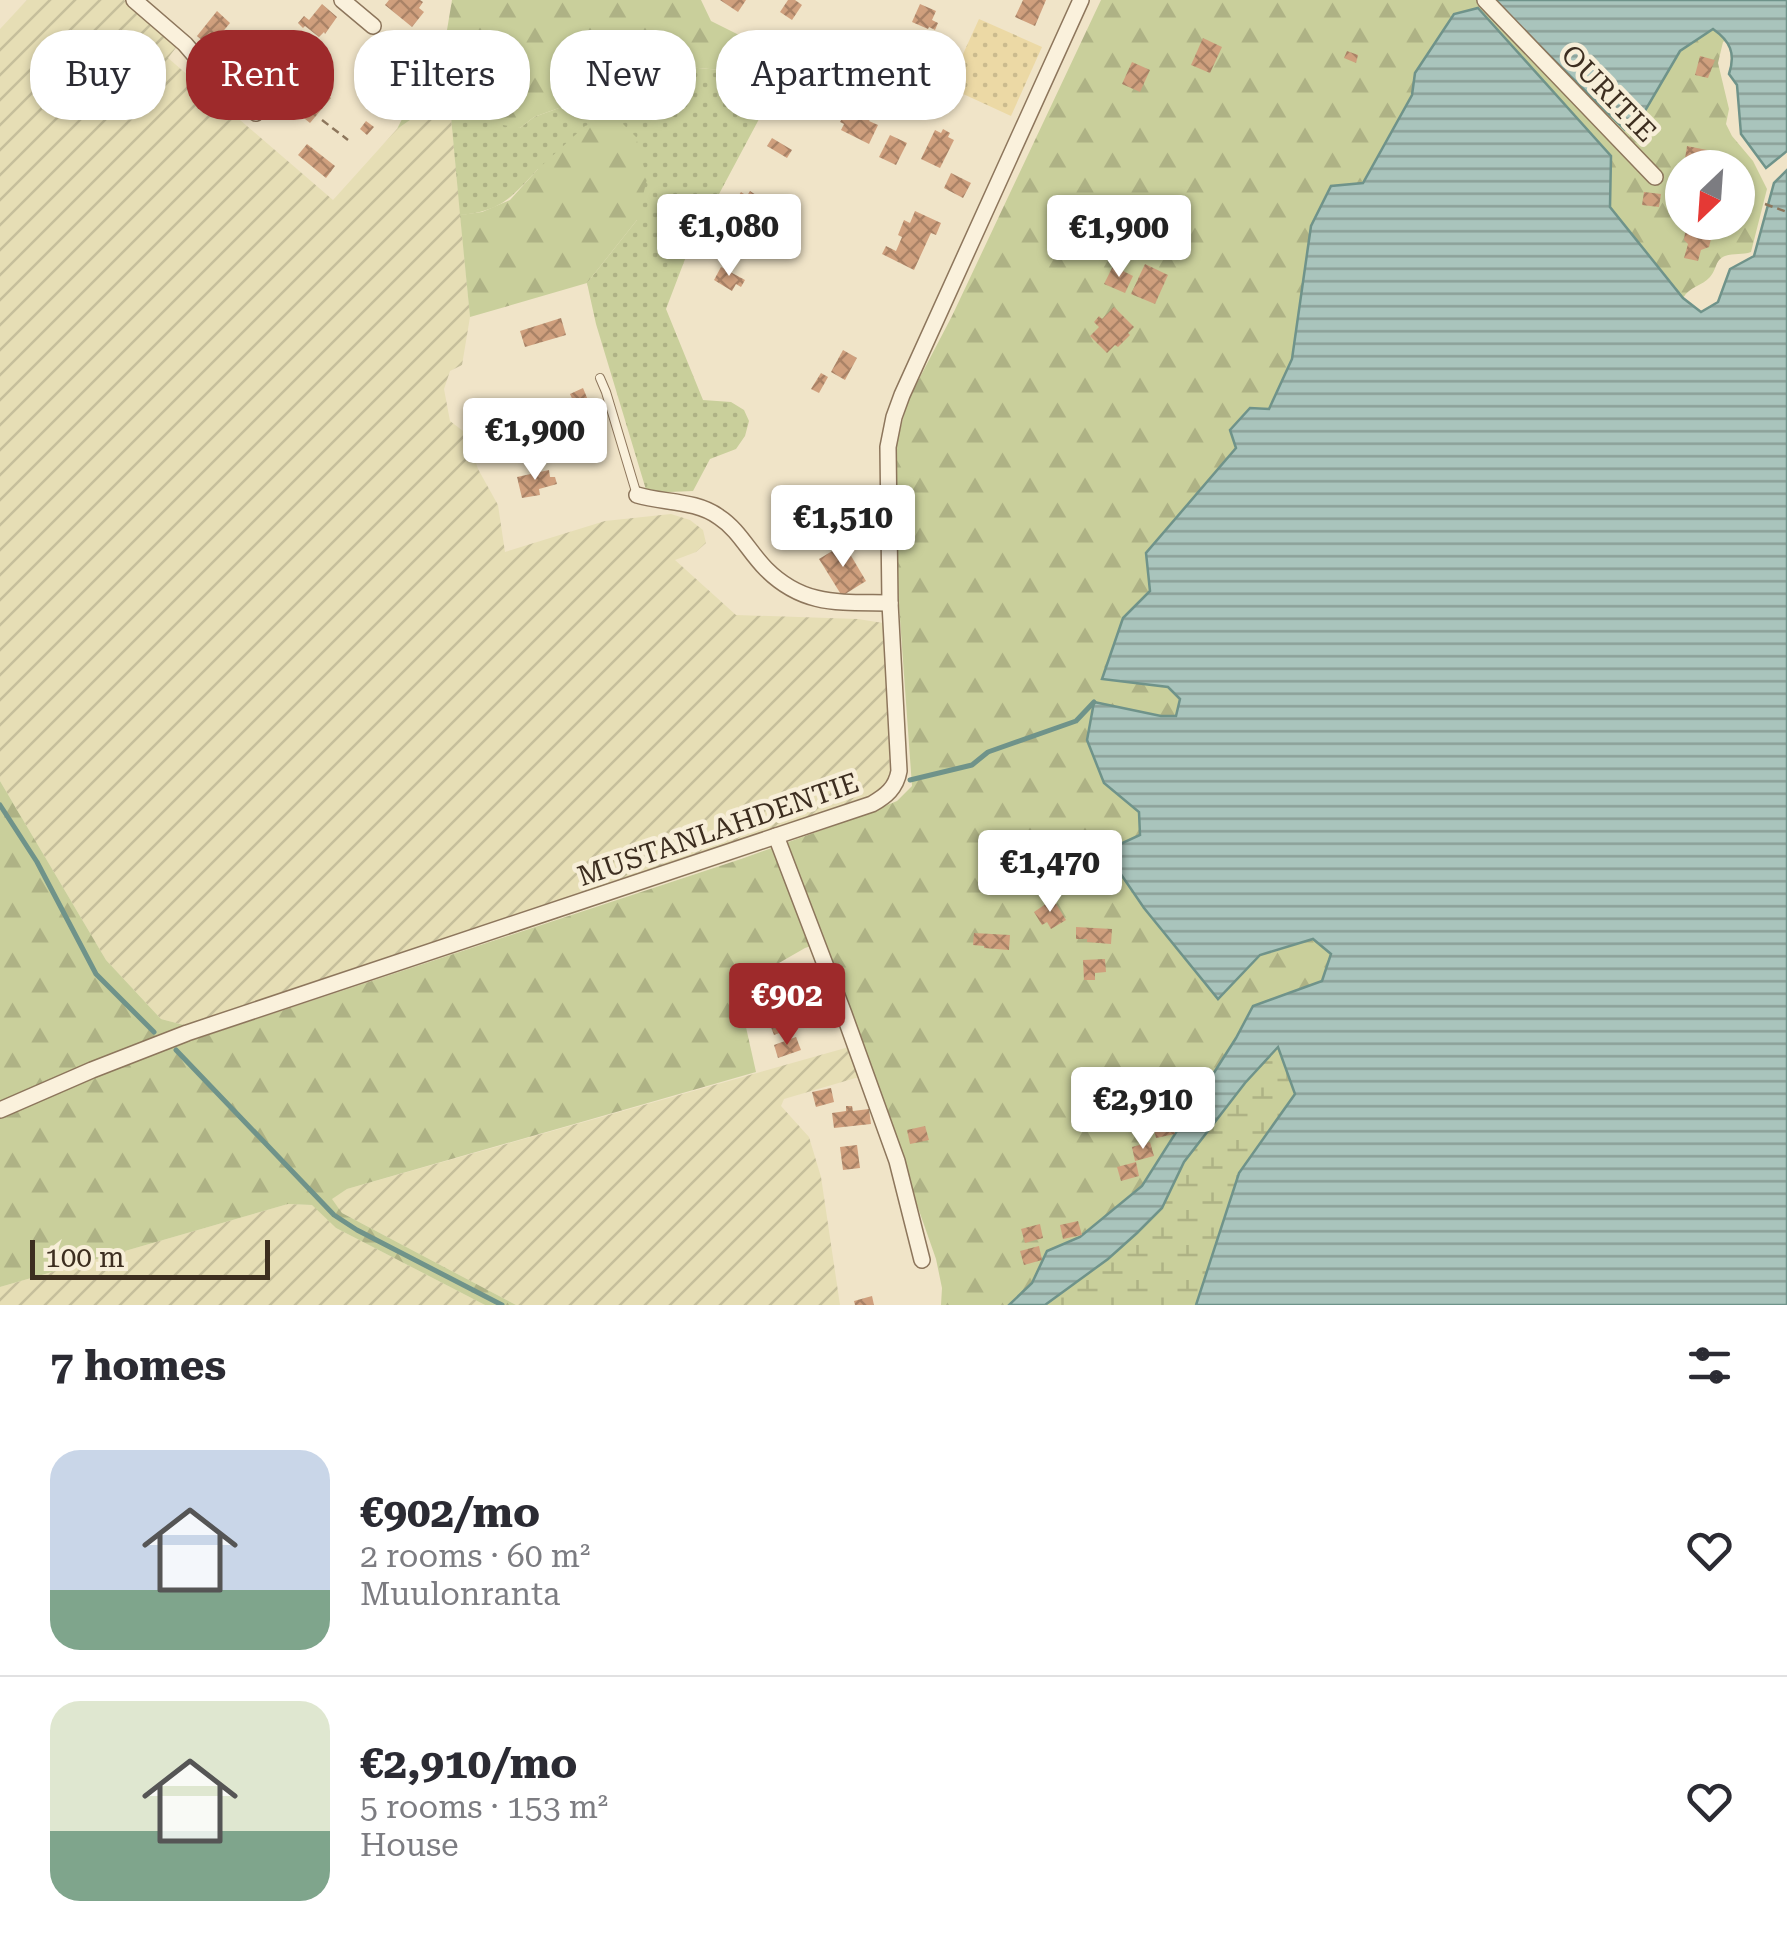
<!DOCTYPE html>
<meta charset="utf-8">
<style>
body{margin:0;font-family:"Roboto Serif",serif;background:#f7f7f7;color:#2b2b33;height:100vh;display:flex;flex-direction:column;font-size:38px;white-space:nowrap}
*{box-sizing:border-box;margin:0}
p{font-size:32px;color:#7c7c81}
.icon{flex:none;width:55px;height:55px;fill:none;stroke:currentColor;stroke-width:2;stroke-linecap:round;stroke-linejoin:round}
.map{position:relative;height:1305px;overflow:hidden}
.sheet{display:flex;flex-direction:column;background:#fff;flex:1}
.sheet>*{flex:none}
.banner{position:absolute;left:30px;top:30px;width:1000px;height:90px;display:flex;gap:20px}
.needle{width:65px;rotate:205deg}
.controls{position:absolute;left:1665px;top:150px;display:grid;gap:20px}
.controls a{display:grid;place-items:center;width:90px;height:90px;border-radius:50%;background:#fff;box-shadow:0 2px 8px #0004;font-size:50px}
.scale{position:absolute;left:30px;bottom:25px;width:240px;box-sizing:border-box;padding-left:10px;border:5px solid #3d2e20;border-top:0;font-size:28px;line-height:35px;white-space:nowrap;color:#3d2e20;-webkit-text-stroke:8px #f7eed8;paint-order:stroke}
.price{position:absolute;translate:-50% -85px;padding:0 22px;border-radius:10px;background:#fff;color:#222;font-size:32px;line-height:65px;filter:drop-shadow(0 2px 5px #0008)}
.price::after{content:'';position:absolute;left:50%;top:60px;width:30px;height:22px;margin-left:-15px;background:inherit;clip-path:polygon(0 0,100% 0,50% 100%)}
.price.on{background:#9e2a2b;color:#fff}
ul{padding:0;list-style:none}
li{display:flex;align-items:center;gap:30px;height:250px;padding:0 50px}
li+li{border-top:2px solid #e1e1e2}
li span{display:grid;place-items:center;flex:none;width:280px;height:200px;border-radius:30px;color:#555}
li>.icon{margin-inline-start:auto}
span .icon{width:120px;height:120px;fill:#fffc;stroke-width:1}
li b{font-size:42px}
h2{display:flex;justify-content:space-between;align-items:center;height:120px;padding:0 50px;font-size:42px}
.chip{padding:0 35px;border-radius:40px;background:#fff;box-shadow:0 2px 8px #0004;font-size:35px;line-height:90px}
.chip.on{background:#9e2a2b;color:#fff}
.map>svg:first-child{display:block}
</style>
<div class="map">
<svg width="1787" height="1305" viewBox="0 0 1787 1305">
<defs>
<pattern id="farmland-furrows" width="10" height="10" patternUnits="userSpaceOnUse" patternTransform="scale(2.5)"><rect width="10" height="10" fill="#e6deb5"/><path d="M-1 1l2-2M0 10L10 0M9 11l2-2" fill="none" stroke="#c6bf9b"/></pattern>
<pattern id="grass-dots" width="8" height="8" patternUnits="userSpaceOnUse" patternTransform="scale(2.5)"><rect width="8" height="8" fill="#c9cf9b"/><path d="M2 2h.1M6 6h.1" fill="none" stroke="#aeb285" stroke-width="1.8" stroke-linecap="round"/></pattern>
<pattern id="forest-firs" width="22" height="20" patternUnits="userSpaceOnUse" patternTransform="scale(2.5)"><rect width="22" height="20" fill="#c9cf9b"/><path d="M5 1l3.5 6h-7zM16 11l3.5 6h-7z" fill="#aeb285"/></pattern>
<pattern id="wetland-marsh" width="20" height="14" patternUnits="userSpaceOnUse" patternTransform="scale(2.5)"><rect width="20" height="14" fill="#c9cf9b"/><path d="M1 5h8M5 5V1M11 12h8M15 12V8" fill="none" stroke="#aeb285"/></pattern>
<pattern id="sand-dots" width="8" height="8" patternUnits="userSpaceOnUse" patternTransform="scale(2.5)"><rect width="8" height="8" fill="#ecd9a5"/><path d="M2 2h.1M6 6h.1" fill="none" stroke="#cbbb8e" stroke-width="1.8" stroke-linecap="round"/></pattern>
<pattern id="water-rules" width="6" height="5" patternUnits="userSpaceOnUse" patternTransform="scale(2.5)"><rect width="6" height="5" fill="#a9c4bc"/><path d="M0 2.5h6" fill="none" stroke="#8ba098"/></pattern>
<pattern id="building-cross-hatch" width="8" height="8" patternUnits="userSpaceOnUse" patternTransform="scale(2.5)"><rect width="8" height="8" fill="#cf9f7d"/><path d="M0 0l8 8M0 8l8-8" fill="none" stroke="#a98266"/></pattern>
</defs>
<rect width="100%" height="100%" fill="#f0e4c8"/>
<g fill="url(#farmland-furrows)">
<path d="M27,0H124L178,45L168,58L333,200L397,129L426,109L450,106L470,317L462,365L450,371L444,389L450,421L467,434L478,469L498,505L505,552L605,521L671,514L690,520L703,530L706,543L696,552L675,560L736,615L858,619L883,623L890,771L889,777L880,789L869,796L184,1025L161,1019L106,960L0,781V29Z"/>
<path d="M849,1047L859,1077L784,1099L781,1106L809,1137L821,1177L840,1305H516L342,1213L331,1199L347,1189Z"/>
<path d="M288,1204L313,1205L336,1228L485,1305H0V1287Z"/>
</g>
<path fill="url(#grass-dots)" d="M763,47L790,61L687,254L666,309L703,400L731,402L744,410L749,421L745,436L736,449L710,459L693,491L647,493L596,324L587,283L637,220L538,169C511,198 501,211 460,215L450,106L466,94L482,98L492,113L520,128L534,117L559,108L615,73L642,81L687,67L721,70L747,63Z"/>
<g fill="url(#forest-firs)" fill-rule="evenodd">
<path d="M452,0H701L711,21L763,47L748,63L721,70L687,67L642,81L615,73L559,108L534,117L520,128L503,125L482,98L466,94L450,106L426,109L397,129L447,30Z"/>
<path d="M1101,0H1493L1625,130L1635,128L1680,51L1712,29L1727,39L1723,42L1718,63L1729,109L1726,124L1732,136L1753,161L1767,189L1751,252C1743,255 1734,253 1725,256C1715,260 1717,269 1710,277C1702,286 1690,286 1683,298L1609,207L1611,156L1478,8L1454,14L1415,73L1412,95L1363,184L1331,186L1311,226L1292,359L1269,410L1250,408L1230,430L1236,448L1146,553L1150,591L1123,618L1102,678L1168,687L1180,699L1176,716H1161L1094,702L1087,741L1104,783L1139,812L1140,835L1106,851L1144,908L1218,999L1260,955L1313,938L1331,953L1317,997L1279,1046L1295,1093L1239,1173L1196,1305H1045L1108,1259L1162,1208L1142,1187L1080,1237L1047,1251L1032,1283L1008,1305H941L942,1288L936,1259L853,1022L823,942L805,948L737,987L756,1072L347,1189L332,1199L342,1213L516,1305H485L336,1228L312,1205L288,1204L0,1287V781L106,960L161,1019L184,1025L190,1041L741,859L861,816L897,801L912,786L898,591L895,449L908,400L952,316ZM1682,168H1738V222H1682Z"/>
<path d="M614,115L636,137L647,179L637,220L587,283L470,317L460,215L482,212L510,200L538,169L585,126Z"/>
</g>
<path fill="url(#wetland-marsh)" d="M1279,1046L1379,1305H1045L1137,1233L1162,1208L1184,1162L1245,1083Z"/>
<path fill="url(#sand-dots)" d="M979,19L1042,47L1011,116L948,87Z"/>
<g fill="url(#water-rules)" stroke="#6f938a" stroke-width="2.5">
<path d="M1493,0H1787V151L1766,168L1741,134L1737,85L1729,74C1736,53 1730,41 1713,29L1680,51L1635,128L1625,130Z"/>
<path d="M1478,8L1611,156L1610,207L1683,298L1701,312L1718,302L1730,269L1754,256L1774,183L1787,170V1305H1196L1239,1173L1295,1094L1278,1047L1245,1083L1184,1162L1162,1208L1137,1233L1108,1259L1045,1305H1009L1032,1283L1047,1251L1080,1237L1142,1186L1236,1038L1253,1006L1322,981L1331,954L1313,939L1260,955L1218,999L1144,908L1105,851L1140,835L1139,812L1104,783L1087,740L1094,702L1161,716H1176L1180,699L1168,687L1102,679L1123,618L1150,591L1146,553L1236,448L1230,430L1250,408L1269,409L1292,359L1311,226L1331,186L1363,183L1412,95L1415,73L1454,14Z"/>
</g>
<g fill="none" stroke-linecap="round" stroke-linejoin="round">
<g stroke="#6f938a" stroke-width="5">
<path d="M910,780L972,765L988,752L1076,721L1094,702"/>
<path d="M0,805L37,862L96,974L154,1032"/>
<path d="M176,1050L334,1215L357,1230L502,1305"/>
</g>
</g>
<g fill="url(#building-cross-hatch)">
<path d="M389,0H420L423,2L419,8L424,12L412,27L385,5Z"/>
<path d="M720,0H746L738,12Z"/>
<path d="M788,0H795L802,5L792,20L780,12Z"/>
<path d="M1023,0H1046L1035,26L1015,17Z"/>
<path d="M322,4L337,17L325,34L324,32L319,37L305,26L303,28L298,23L304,16L309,20Z"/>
<path d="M920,4L936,11L932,20L938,23L935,30L929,27L928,29L912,22Z"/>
<path d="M217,11L230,23L210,47L197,36Z"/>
<path d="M246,35V37L253,36L256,74H250L247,78L242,75L230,76L229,64H234L232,38Z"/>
<path d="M1203,38L1222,47L1210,73L1191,65Z"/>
<path d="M1347,51L1358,55L1356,63L1344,58Z"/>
<path d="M1700,56L1715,60L1708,78L1695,75Z"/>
<path d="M1132,62L1150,70L1140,92L1122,84Z"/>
<path d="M315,84L331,98L310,123L294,110Z"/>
<path d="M370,95L377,101L371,109L364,103Z"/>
<path d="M850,112L860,117L862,112L872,117L869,121L878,125L869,144L841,130L844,124L840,122L844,115L847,117Z"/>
<path d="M366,121L374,127L367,135L360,129Z"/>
<path d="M943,129L950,133L948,137L954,140L940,168L921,159L935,130L941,133Z"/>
<path d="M890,135L907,143L896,165L879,157Z"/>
<path d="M772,138L792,150L787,158L767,146Z"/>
<path d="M307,144L335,166L326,178L298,155Z"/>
<path d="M1687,146L1707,150L1705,163L1685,159Z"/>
<path d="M951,173L971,183L963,198L944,188Z"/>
<path d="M750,191L762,199L751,215L735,201L741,192L747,196Z"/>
<path d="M1644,192L1661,194L1659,207L1642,205Z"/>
<path d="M915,211L941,223L936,235L931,233L930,235L914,270L882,254L886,246L896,251L902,237L898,235L904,220L910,223Z"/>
<path d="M1694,222H1705L1707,230L1712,235L1709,247L1701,250L1698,261L1684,258L1688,244L1684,240L1685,233L1691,230Z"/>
<path d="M1145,264L1168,275L1155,304L1131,294Z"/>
<path d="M1113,266L1133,276L1125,293L1104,284Z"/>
<path d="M721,267L745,280L741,287L736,284L732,291L714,280Z"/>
<path d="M1114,307L1134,327L1128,333L1130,335L1118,347L1115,345L1107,353L1090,336L1099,327L1094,322L1099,316L1102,319Z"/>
<path d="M561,318L566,335L525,347L520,331Z"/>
<path d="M843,350L857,358L845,380L831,372Z"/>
<path d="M821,373L828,377L819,393L811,389Z"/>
<path d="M583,388L590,405L577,410L570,394Z"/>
<path d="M549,470L550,477H555L557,484L539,489L540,495L522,498L517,477Z"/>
<path d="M844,544L866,581L842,596L819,559Z"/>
<path d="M1053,899L1066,920L1051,929L1047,922L1042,925L1034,912Z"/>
<path d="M1076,927L1112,929L1111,944L1087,942V939H1076Z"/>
<path d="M974,933L1010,935L1009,950L984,948V946L973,945Z"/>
<path d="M1105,959L1106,972L1095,973V980H1084L1083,960Z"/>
<path d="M782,989L788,1002L791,1001L801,1025L774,1035L769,1022L773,1021L763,997Z"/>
<path d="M796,1037L801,1050L778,1058L774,1045Z"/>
<path d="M831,1088L834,1102L816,1107L812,1092Z"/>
<path d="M1182,1088L1185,1102L1167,1107L1163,1092Z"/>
<path d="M1119,1099L1122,1114L1104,1118L1100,1104Z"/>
<path d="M846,1106H852L853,1111L869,1109L871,1124L834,1128L832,1113L846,1111Z"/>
<path d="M1171,1120L1175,1134L1156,1138L1153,1124Z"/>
<path d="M925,1126L929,1140L910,1144L907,1130Z"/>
<path d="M1150,1142L1154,1156L1135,1161L1132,1147Z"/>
<path d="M857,1145L860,1168L843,1170L840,1147Z"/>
<path d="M1136,1162L1139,1176L1121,1181L1117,1167Z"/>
<path d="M1078,1221L1082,1235L1063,1239L1060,1225Z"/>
<path d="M1040,1224L1043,1238L1025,1243L1021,1229Z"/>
<path d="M1039,1246L1042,1260L1024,1265L1020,1251Z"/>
<path d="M872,1296L874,1305H855L854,1301Z"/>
</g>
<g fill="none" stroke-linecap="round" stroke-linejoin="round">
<g stroke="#8d765c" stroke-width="10">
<path id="service" d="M600,378L606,392L637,495"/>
</g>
<g stroke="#8d765c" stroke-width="18">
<g id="minor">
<path d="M134,0L185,44L223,88L256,113"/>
<path d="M342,0L373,26"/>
<path d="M1485,0L1655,177"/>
<path d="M637,495C663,503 696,500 719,517C739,530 749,552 766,569C804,607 841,602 890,603"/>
<path d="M776,836L844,1014L897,1161L922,1260"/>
<path d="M0,1110L92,1070L187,1033L872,804C886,796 896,788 899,771L890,603L888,447L894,417L902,395L1081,0"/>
</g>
</g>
<g stroke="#8d765c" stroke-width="2.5" stroke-dasharray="8 5" stroke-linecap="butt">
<path d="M322,120L348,140"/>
<path d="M1765,204L1787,212"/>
</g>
<use href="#service" stroke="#faf1dc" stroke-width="8"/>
<use href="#minor" stroke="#faf1dc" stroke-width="15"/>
</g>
<g text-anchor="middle" stroke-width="9" stroke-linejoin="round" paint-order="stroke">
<g font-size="28" fill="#3d2e20" stroke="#f7eed8">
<text transform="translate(1609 93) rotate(46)" y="10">OURITIE</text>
<text transform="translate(718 829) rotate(-19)" y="10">MUSTANLAHDENTIE</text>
</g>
</g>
</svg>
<div class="controls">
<a><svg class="needle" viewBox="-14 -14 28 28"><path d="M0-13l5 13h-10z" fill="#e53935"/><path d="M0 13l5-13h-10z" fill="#7c7c81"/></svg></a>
</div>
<div class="scale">100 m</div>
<b class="price" style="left:729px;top:279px">€1,080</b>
<b class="price" style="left:1119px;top:280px">€1,900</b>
<b class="price" style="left:535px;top:483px">€1,900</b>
<b class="price" style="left:843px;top:570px">€1,510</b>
<b class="price" style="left:1050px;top:915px">€1,470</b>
<b class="price on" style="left:787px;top:1048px">€902</b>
<b class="price" style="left:1143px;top:1152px">€2,910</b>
<div class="banner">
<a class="chip">Buy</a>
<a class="chip on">Rent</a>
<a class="chip">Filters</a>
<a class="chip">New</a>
<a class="chip">Apartment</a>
</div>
</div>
<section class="sheet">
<h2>7 homes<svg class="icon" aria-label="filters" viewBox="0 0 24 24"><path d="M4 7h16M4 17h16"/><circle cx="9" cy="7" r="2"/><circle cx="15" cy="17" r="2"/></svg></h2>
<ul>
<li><span style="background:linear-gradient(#c9d6e8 70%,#7fa58c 0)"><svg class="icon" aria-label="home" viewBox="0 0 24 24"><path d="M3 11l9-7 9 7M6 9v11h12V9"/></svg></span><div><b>€902/mo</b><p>2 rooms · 60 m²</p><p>Muulonranta</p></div><svg class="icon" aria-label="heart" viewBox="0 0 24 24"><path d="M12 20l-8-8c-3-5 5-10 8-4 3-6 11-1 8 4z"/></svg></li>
<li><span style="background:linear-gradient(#dfe7d0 65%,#7fa58c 0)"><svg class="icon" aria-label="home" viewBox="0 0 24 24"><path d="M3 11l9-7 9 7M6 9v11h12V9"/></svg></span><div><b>€2,910/mo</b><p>5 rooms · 153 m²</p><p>House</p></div><svg class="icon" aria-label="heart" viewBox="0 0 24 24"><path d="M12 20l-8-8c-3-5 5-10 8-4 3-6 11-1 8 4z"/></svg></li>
</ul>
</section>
